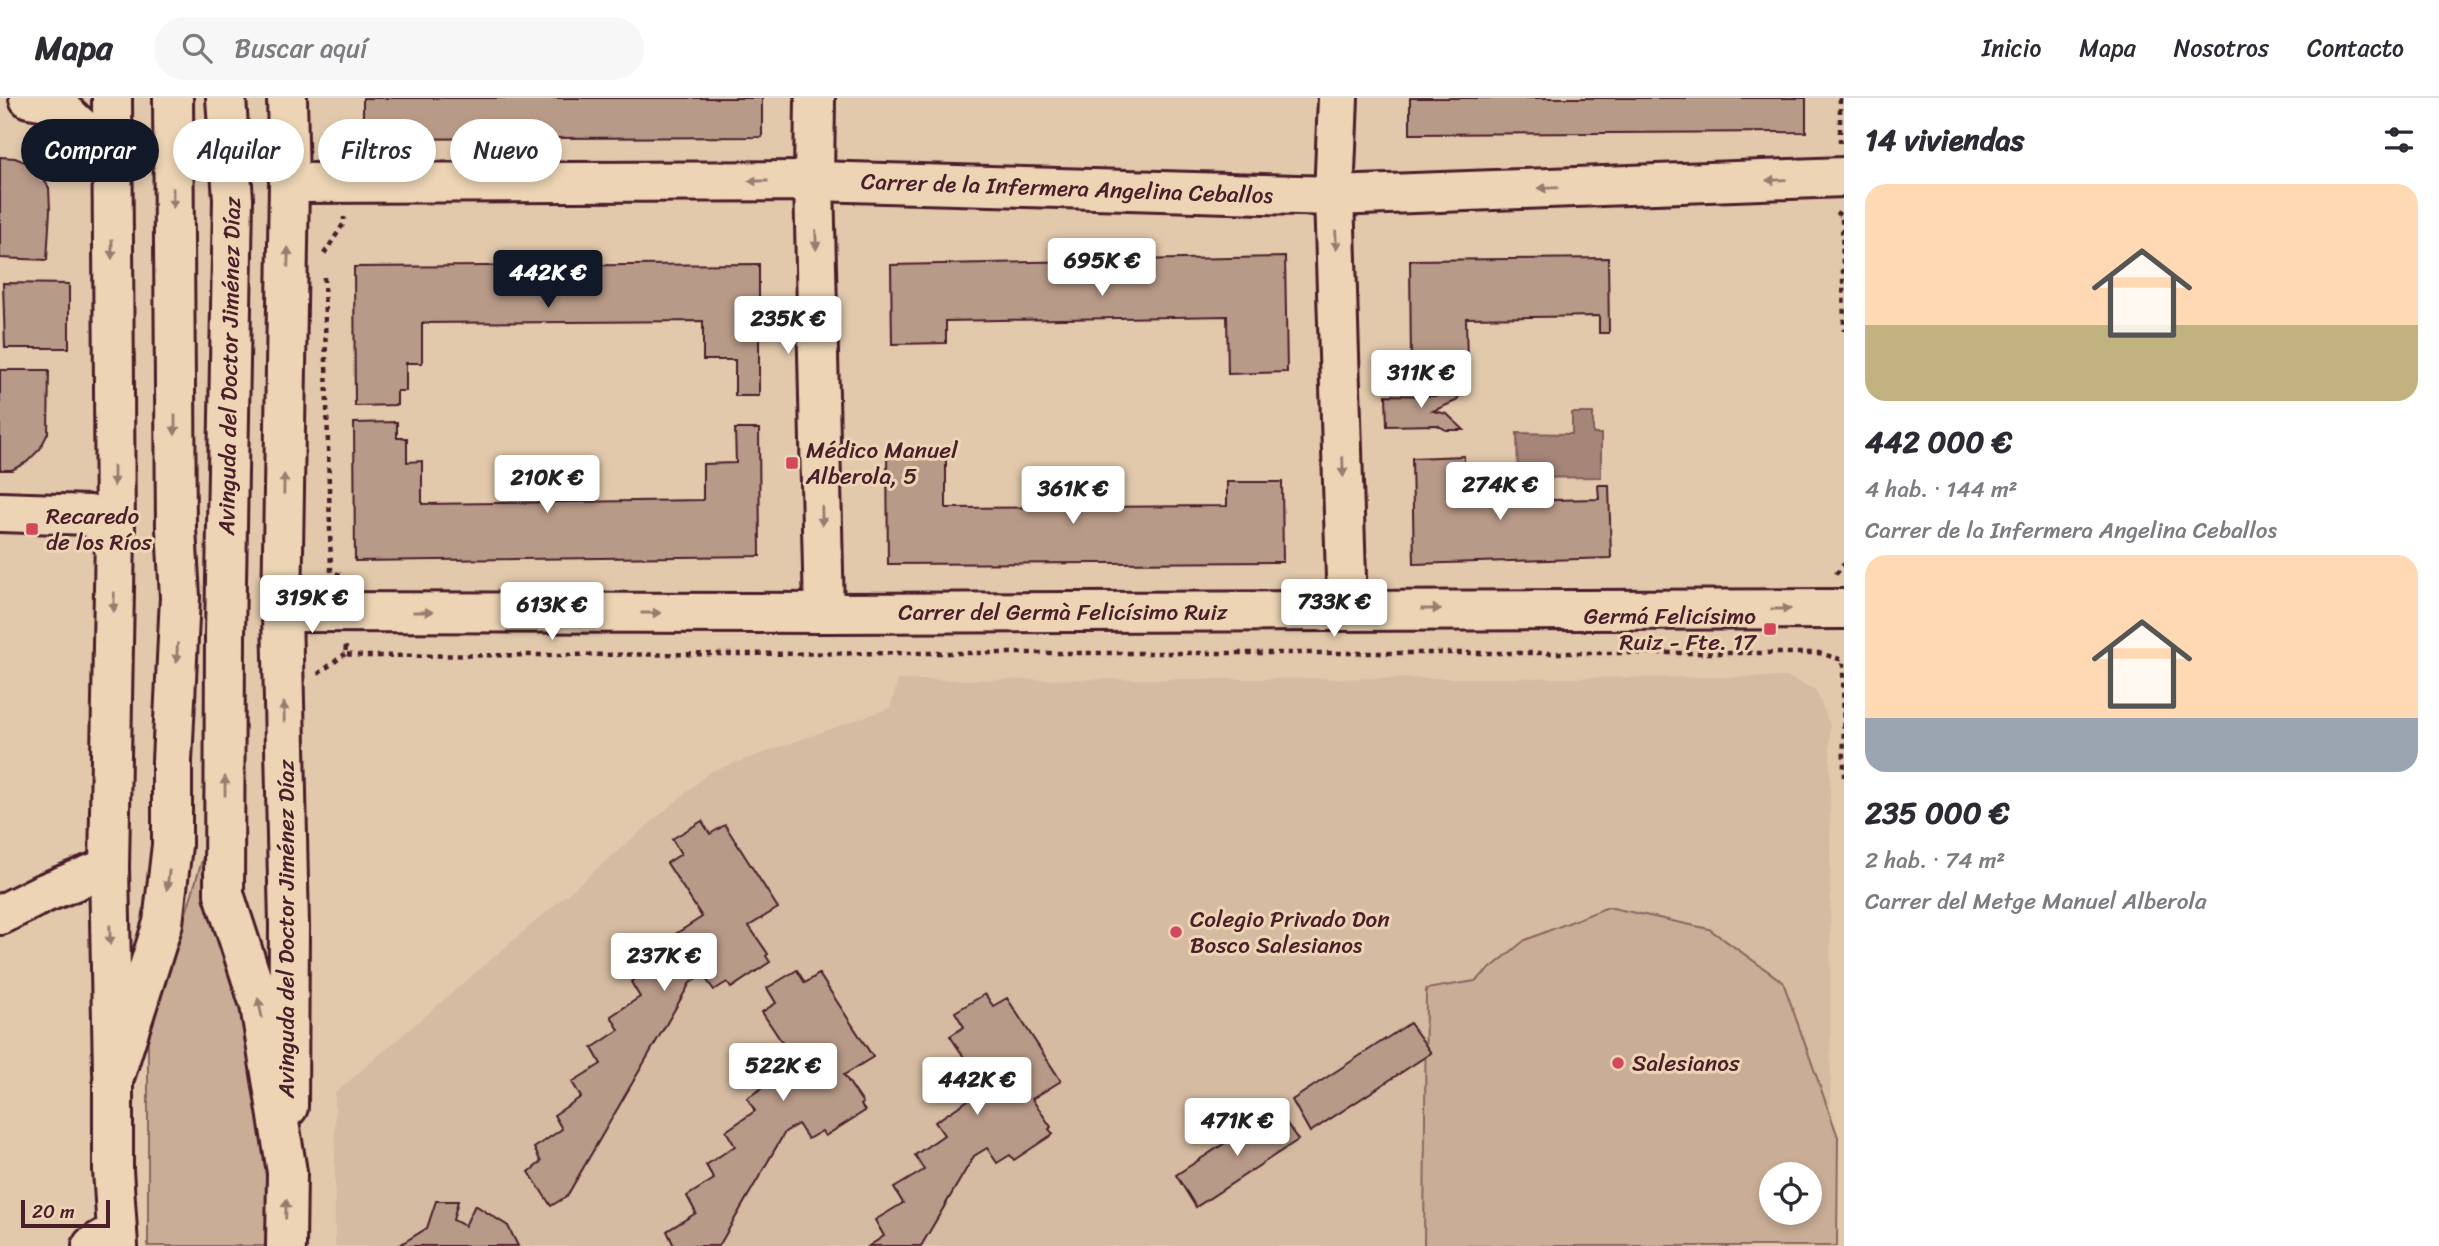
<!DOCTYPE html>
<html lang="es">
<meta charset="utf-8">
<style>
body{margin:0;font-family:Sriracha,sans-serif;background:#f7f7f7;color:#2b2b33;height:100vh;display:flex;flex-direction:column;font-size:26px;white-space:nowrap}
*{box-sizing:border-box;margin:0}
p{font-size:23px;color:#7c7c81}
.icon{flex:none;width:38px;height:38px;fill:none;stroke:currentColor;stroke-width:2;stroke-linecap:round;stroke-linejoin:round}
.map{position:relative;flex:1;overflow:hidden}
.side{display:flex;flex-direction:column;background:#fff;width:595px}
.side>*{flex:none}
.hud{position:absolute;left:21px;top:21px;width:665px;height:63px;display:flex;gap:14px}
.fabs{position:absolute;left:1759px;top:1064px;display:grid;gap:14px}
.fabs a{display:grid;place-items:center;width:63px;height:63px;border-radius:50%;background:#fff;box-shadow:0 4px 10px #0003;font-size:35px}
.scale{position:absolute;left:21px;bottom:18px;width:89px;box-sizing:border-box;padding-left:7px;border:4px solid #4a1f2b;border-top:0;font-size:19px;line-height:24px;white-space:nowrap;color:#4a1f2b;-webkit-text-stroke:5px #ecd4b4;paint-order:stroke}
.price{position:absolute;translate:-50% -60px;padding:0 16px;border-radius:7px;background:#fff;color:#222;font-size:23px;line-height:46px;filter:drop-shadow(0 2px 4px #0008)}
.price::after{content:'';position:absolute;left:50%;top:42px;width:21px;height:16px;margin-left:-10px;background:inherit;clip-path:polygon(0 0,100% 0,50% 100%)}
.price.selected{background:#111827;color:#fff}
ul{padding:0;list-style:none}
li{display:grid;align-content:center;gap:14px;height:371px;padding:0 21px}
li span{display:grid;place-items:center;height:217px;border-radius:21px;color:#555}
li>.icon{margin-inline-start:auto}
span .icon{width:126px;height:126px;fill:#fffc;stroke-width:1}
li b{font-size:30px}
h2{display:flex;justify-content:space-between;align-items:center;height:84px;padding:0 21px;font-size:30px}
.pill{padding:0 24px;border-radius:32px;background:#fff;box-shadow:0 4px 10px #0003;font-size:24px;line-height:63px}
.pill.selected{background:#111827;color:#fff}
header{display:flex;align-items:center;gap:42px;box-sizing:border-box;height:98px;padding:0 35px;background:#fff;border-bottom:2px solid #e1e1e2}
header strong{font-size:33px}
nav{display:flex;gap:38px;margin-inline-start:auto;font-size:24px}
.search{width:490px;height:63px;background:#f7f7f7;display:flex;align-items:center;gap:18px;box-sizing:border-box;padding:0 24px;border-radius:38px;color:#7c7c81;font-size:26px}
main{display:flex;flex:1;min-height:0}
.map>svg:first-child{display:block}
</style>
<header>
<strong>Mapa</strong>
<div class="search"><svg class="icon" aria-label="search" viewBox="0 0 24 24"><circle cx="10" cy="10" r="6"/><path d="M15 15l6 6"/></svg>Buscar aquí</div>
<nav><a>Inicio</a><a>Mapa</a><a>Nosotros</a><a>Contacto</a></nav>
</header>
<main>
<div class="map">
<svg width="1844" height="1148" viewBox="0 0 1844 1148">
<rect width="100%" height="100%" fill="#e2c9ac"/>
<filter id="ink" filterUnits="userSpaceOnUse"><feTurbulence type="fractalNoise" baseFrequency=".0143" numOctaves="2"/><feDisplacementMap in="SourceGraphic" scale="14" xChannelSelector="R" yChannelSelector="G"/><feConvolveMatrix kernelMatrix="1 2 1 2 8 2 1 2 1" color-interpolation-filters="sRGB"/></filter>
<g filter="url(#ink)">
<path fill="#d5bba1" fill-rule="evenodd" d="M1788,579L1816,592L1830,627L1831,1148H335V995L710,674L890,610L898,582ZM1771,1076H1810V1115H1771Z"/>
<g fill="#c9ad96" stroke="#8a6660" stroke-width="2" fill-rule="evenodd">
<path d="M203,759L252,944L267,1089L266,1148H148V942Z"/>
<path d="M1608,809L1709,831L1783,884L1838,1039L1837,1148H1424L1426,891L1475,883L1525,842ZM1771,1076H1810V1115H1771Z"/>
</g>
<path fill="#a58678" stroke="#815d59" stroke-width="2" d="M1572,315H1593V336H1601V379L1518,380L1517,335L1572,336Z"/>
<g fill="#b89a88" stroke="#4a1f2b" stroke-width="2">
<path d="M363,0H762V39L363,41Z"/>
<path d="M1410,0H1806V34L1410,36Z"/>
<path d="M0,59L15,60L30,66L40,75L49,90L50,112L47,162L0,160Z"/>
<path d="M1285,159L1287,274L1228,276L1227,218L946,223V245L892,246L891,167Z"/>
<path d="M1608,160L1609,235H1599V218L1466,220L1467,266H1411L1410,162Z"/>
<path d="M759,166V298H735V262H703V223L422,225V265H406V293H397V307L355,308L354,169Z"/>
<path d="M3,185L69,186V250H5Z"/>
<path d="M0,272H49L48,335L40,351L27,364L12,372H0Z"/>
<path d="M1445,293L1462,294L1456,303L1433,313L1447,316L1464,332H1446L1437,327L1387,328L1386,297L1436,298Z"/>
<path d="M397,324V340H407V364L422,363V406L703,402V366L736,365L735,331H759L760,458L355,463L354,325Z"/>
<path d="M887,354H946V410L1227,408V384H1282L1283,464L888,466Z"/>
<path d="M1464,358L1465,404L1599,401L1598,387H1609L1611,460L1414,466L1412,360Z"/>
<path d="M702,723L710,736L725,727L778,810L749,828L768,856L766,858L770,864L731,890L727,884L714,892L703,877L690,885L567,1098L551,1108L529,1074L541,1064L534,1050L562,1031L554,1017L581,999L572,984L601,966L592,950L619,932L611,918L640,899L631,884L660,864L652,851L702,819L667,765L681,756L672,741Z"/>
<path d="M797,872L805,885L819,876L873,959L844,977L863,1005L861,1007L865,1013L825,1038L822,1033L808,1041L798,1026L785,1034L719,1148H674L667,1133L696,1115L687,1098L714,1081L706,1067L735,1048L726,1033L755,1013L747,1000L797,967L762,914L776,905L767,890Z"/>
<path d="M985,896L993,908L1007,900L1061,983L1032,1001L1051,1029L1049,1031L1053,1036L1014,1062L1010,1057L997,1065L987,1050L974,1058L921,1148H869L884,1138L875,1122L903,1105L894,1090L924,1072L915,1057L944,1037L935,1024L985,991L950,938L964,929L955,914Z"/>
<path d="M1410,925L1431,955L1310,1034L1292,1002Z"/>
<path d="M1277,1011L1298,1042L1196,1109L1176,1077Z"/>
<path d="M436,1103H458L453,1122L465,1128L475,1107L508,1128L518,1148H398L427,1130Z"/>
</g>
<g fill="none" stroke-linecap="round" stroke-linejoin="round">
<g stroke="#4a1f2b" stroke-width="44">
<g id="minor">
<path d="M29,0L53,4L112,58"/>
<path d="M112,0L115,436L109,769L113,974"/>
<path d="M287,0L289,85L282,514L289,828L288,1009"/>
<path d="M815,0L814,83L824,515"/>
<path d="M1338,0L1334,98L1347,511"/>
<path d="M289,85L814,83L1334,98L1844,79"/>
<path d="M0,414L89,417L115,436"/>
<path d="M282,514L824,515L1844,511"/>
<path d="M0,817L42,796L109,769"/>
<path d="M92,1148L117,1133"/>
</g>
</g>
<g stroke="#4a1f2b" stroke-width="44">
<g id="major">
<path d="M226,0L233,101L225,537L224,796L260,907L287,1074L286,1148"/>
<path d="M118,1148L113,1072V983L163,825L172,747V663L180,499L176,431L173,0"/>
</g>
</g>
<g stroke="#4a1f2b" stroke-width="4.5" stroke-dasharray="5 5" stroke-linecap="butt">
<path d="M322,32V35L344,51"/>
<path d="M1840,45V0"/>
<path d="M1836,114L1842,118L1844,233"/>
<path d="M324,156L344,125V119"/>
<path d="M324,179L331,474L345,478"/>
<path d="M1836,476L1844,466"/>
<path d="M346,548L345,556L363,558L917,555H1819L1843,562L1844,679"/>
<path d="M318,576L345,556"/>
</g>
<use href="#minor" stroke="#ecd4b4" stroke-width="38"/>
<use href="#major" stroke="#ecd4b4" stroke-width="38"/>
</g>
<defs><path id="oneway-solid" d="M-6-.8H1V-3.2L6.5 0L1 3.2V.8H-6Z" transform="scale(1.75)"/></defs>
<g fill="#9b7a70">
<use href="#oneway-solid" transform="translate(1776 82) rotate(178)"/>
<use href="#oneway-solid" transform="translate(758 83) rotate(180)"/>
<use href="#oneway-solid" transform="translate(1548 90) rotate(178)"/>
<use href="#oneway-solid" transform="translate(173 100) rotate(90)"/>
<use href="#oneway-solid" transform="translate(816 142) rotate(89)"/>
<use href="#oneway-solid" transform="translate(1336 142) rotate(88)"/>
<use href="#oneway-solid" transform="translate(112 151) rotate(90)"/>
<use href="#oneway-solid" transform="translate(288 159) rotate(-89)"/>
<use href="#oneway-solid" transform="translate(175 327) rotate(90)"/>
<use href="#oneway-solid" transform="translate(1343 369) rotate(88)"/>
<use href="#oneway-solid" transform="translate(114 378) rotate(90)"/>
<use href="#oneway-solid" transform="translate(284 386) rotate(-89)"/>
<use href="#oneway-solid" transform="translate(822 418) rotate(89)"/>
<use href="#oneway-solid" transform="translate(114 504) rotate(91)"/>
<use href="#oneway-solid" transform="translate(1431 511)"/>
<use href="#oneway-solid" transform="translate(1781 511)"/>
<use href="#oneway-solid" transform="translate(423 514)"/>
<use href="#oneway-solid" transform="translate(651 515)"/>
<use href="#oneway-solid" transform="translate(177 555) rotate(93)"/>
<use href="#oneway-solid" transform="translate(284 614) rotate(-91)"/>
<use href="#oneway-solid" transform="translate(225 688) rotate(-90)"/>
<use href="#oneway-solid" transform="translate(168 782) rotate(97)"/>
<use href="#oneway-solid" transform="translate(110 837) rotate(89)"/>
<use href="#oneway-solid" transform="translate(260 910) rotate(-102)"/>
<use href="#oneway-solid" transform="translate(286 1111) rotate(-88)"/>
</g>
</g>
<g fill="#d1495b" stroke="#ecd4b4" stroke-width="2.5">
<rect x="785" y="358" width="14" height="14" rx="3.5"/>
<rect x="25" y="424" width="14" height="14" rx="3.5"/>
<rect x="1763" y="524" width="14" height="14" rx="3.5"/>
<circle cx="1176" cy="834" r="7"/>
<circle cx="1618" cy="965" r="7"/>
</g>
<g text-anchor="middle" stroke-width="6" stroke-linejoin="round" paint-order="stroke">
<g font-size="23" fill="#4a1f2b" stroke="#ecd4b4">
<text transform="translate(1067 90) rotate(2)" y="8">Carrer de la Infermera Angelina Ceballos</text>
<text transform="translate(229 268) rotate(-89)" y="8">Avinguda del Doctor Jiménez Díaz</text>
<text x="1063" y="522">Carrer del Germà Felicísimo Ruiz</text>
<text transform="translate(286 831) rotate(-90)" y="8">Avinguda del Doctor Jiménez Díaz</text>
</g>
<g font-size="23" fill="#4a1f2b" stroke="#ecd4b4" text-anchor="start">
<text x="806" y="360">Médico Manuel<tspan x="806" dy="26">Alberola, 5</tspan></text>
<text x="46" y="426">Recaredo<tspan x="46" dy="26">de los Ríos</tspan></text>
<text x="1756" y="526" text-anchor="end">Germá Felicísimo<tspan x="1756" dy="26">Ruiz - Fte. 17</tspan></text>
<text x="1190" y="829">Colegio Privado Don<tspan x="1190" dy="26">Bosco Salesianos</tspan></text>
<text x="1632" y="973">Salesianos</text>
</g>
</g>
</svg>
<div class="fabs">
<a><svg class="icon" aria-label="locate" viewBox="0 0 24 24"><circle cx="12" cy="12" r="6"/><path d="M12 2v4M12 18v4M2 12h4M18 12h4"/></svg></a>
</div>
<div class="scale">20 m</div>
<b class="price" style="left:1102px;top:200px">695K €</b>
<b class="price selected" style="left:548px;top:212px">442K €</b>
<b class="price" style="left:788px;top:258px">235K €</b>
<b class="price" style="left:1421px;top:312px">311K €</b>
<b class="price" style="left:547px;top:417px">210K €</b>
<b class="price" style="left:1500px;top:424px">274K €</b>
<b class="price" style="left:1073px;top:428px">361K €</b>
<b class="price" style="left:312px;top:537px">319K €</b>
<b class="price" style="left:1334px;top:541px">733K €</b>
<b class="price" style="left:552px;top:544px">613K €</b>
<b class="price" style="left:664px;top:895px">237K €</b>
<b class="price" style="left:783px;top:1005px">522K €</b>
<b class="price" style="left:977px;top:1019px">442K €</b>
<b class="price" style="left:1237px;top:1060px">471K €</b>
<div class="hud">
<a class="pill selected">Comprar</a>
<a class="pill">Alquilar</a>
<a class="pill">Filtros</a>
<a class="pill">Nuevo</a>
</div>
</div>
<section class="side">
<h2>14 viviendas<svg class="icon" aria-label="filters" viewBox="0 0 24 24"><path d="M4 7h16M4 17h16"/><circle cx="9" cy="7" r="2"/><circle cx="15" cy="17" r="2"/></svg></h2>
<ul>
<li><span style="background:linear-gradient(#ffd9b3 65%,#c2b280 0)"><svg class="icon" aria-label="home" viewBox="0 0 24 24"><path d="M3 11l9-7 9 7M6 9v11h12V9"/></svg></span><div><b>442 000 €</b><p>4 hab. · 144 m²</p><p>Carrer de la Infermera Angelina Ceballos</p></div></li>
<li><span style="background:linear-gradient(#ffd9b3 75%,#9aa5b1 0)"><svg class="icon" aria-label="home" viewBox="0 0 24 24"><path d="M3 11l9-7 9 7M6 9v11h12V9"/></svg></span><div><b>235 000 €</b><p>2 hab. · 74 m²</p><p>Carrer del Metge Manuel Alberola</p></div></li>
</ul>
</section>
</main>
